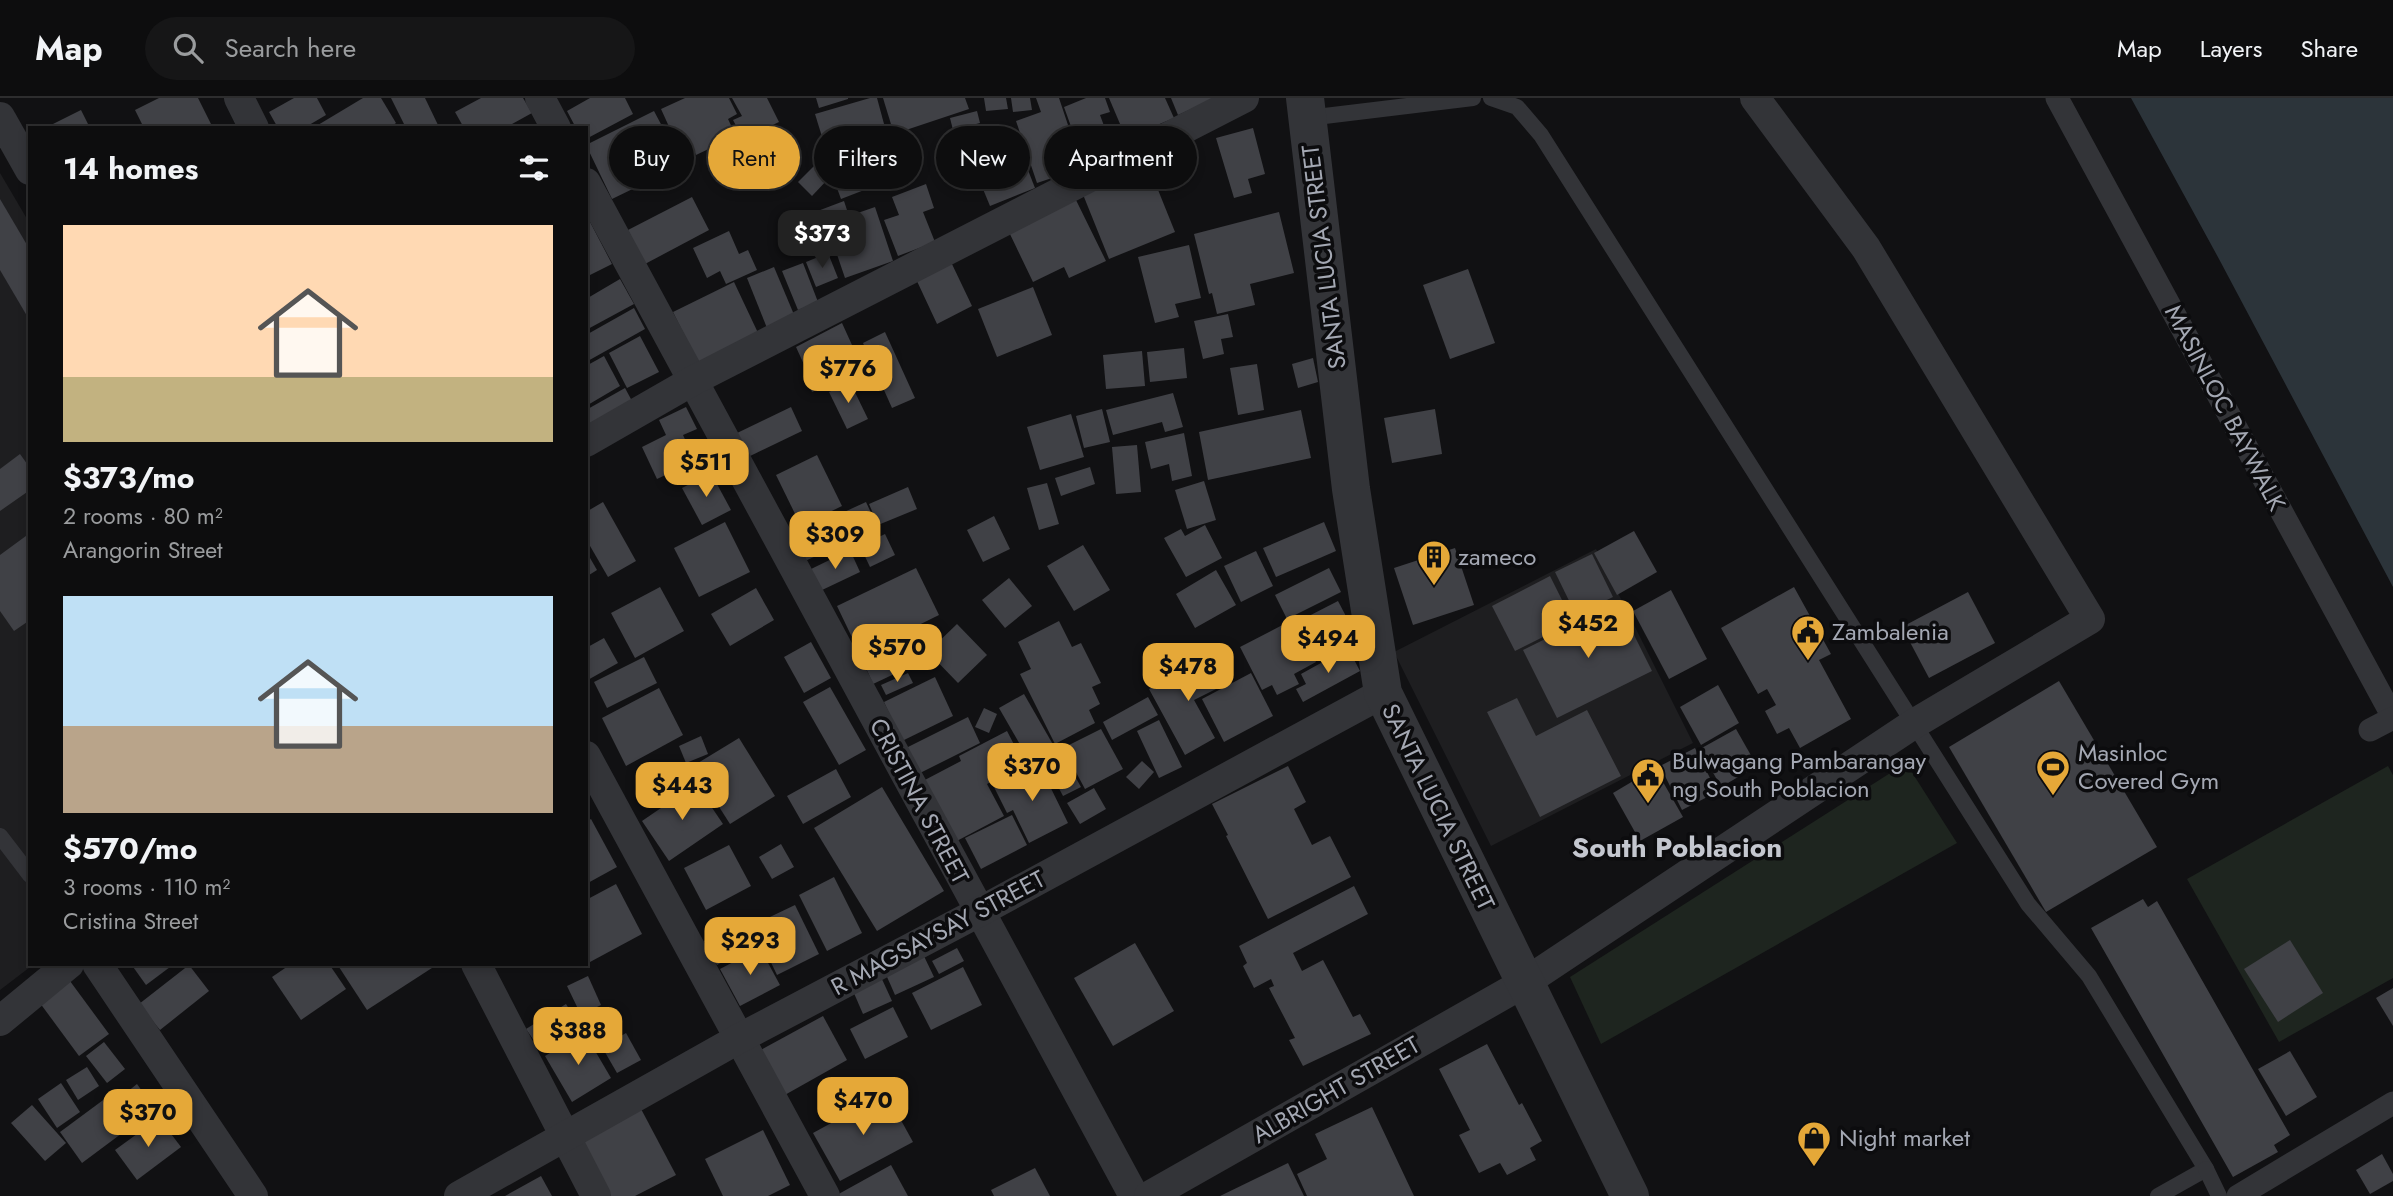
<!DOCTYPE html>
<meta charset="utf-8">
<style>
body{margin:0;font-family:Jost,sans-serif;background:#161617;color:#f1f3f6;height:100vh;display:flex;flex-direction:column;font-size:26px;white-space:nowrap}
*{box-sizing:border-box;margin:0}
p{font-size:23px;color:#9a9c9e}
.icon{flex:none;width:38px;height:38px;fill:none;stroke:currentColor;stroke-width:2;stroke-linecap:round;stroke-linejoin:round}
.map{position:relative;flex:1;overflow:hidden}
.sheet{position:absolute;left:28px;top:28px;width:560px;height:840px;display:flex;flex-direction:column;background:#0d0d0e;border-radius:0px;box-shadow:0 4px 10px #0003,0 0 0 2px #2d2d2e}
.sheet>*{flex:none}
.banner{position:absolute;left:609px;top:28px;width:665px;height:63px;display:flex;gap:14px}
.price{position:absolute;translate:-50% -60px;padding:0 16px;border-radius:14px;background:#e5a838;color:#111;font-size:23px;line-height:46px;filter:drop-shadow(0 2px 4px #0008)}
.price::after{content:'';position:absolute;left:50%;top:42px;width:21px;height:16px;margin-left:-10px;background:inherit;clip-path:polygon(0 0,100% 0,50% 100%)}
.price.selected{background:#222;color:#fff}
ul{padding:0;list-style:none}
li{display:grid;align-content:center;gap:14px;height:371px;padding:0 35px}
li span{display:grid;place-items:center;height:217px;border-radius:0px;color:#555}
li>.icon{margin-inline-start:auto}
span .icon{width:126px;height:126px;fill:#fffc;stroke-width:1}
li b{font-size:30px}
h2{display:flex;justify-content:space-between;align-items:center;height:84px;padding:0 35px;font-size:30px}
.pill{padding:0 24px;border-radius:32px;background:#0d0d0e;box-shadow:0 4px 10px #0003,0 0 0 2px #2d2d2e;font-size:24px;line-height:63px}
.pill.selected{background:#e5a838;color:#111}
header{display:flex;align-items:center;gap:42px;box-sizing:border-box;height:98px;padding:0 35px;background:#0d0d0e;border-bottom:2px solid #2d2d2e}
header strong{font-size:33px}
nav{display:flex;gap:38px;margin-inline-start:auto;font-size:24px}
.search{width:490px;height:63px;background:#161617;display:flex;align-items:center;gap:18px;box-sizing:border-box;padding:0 24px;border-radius:38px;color:#9a9c9e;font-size:26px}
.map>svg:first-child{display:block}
</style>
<header>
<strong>Map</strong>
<div class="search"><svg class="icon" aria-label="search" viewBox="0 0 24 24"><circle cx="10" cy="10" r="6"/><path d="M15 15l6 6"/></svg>Search here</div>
<nav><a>Map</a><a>Layers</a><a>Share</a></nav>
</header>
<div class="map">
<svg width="2393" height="1098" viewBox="0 0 2393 1098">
<rect width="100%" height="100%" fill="#111113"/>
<g fill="#1e1e20">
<path d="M0,75L30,126V866H34L0,892Z"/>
<path d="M1596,451L1693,645L1491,748L1394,554Z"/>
</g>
<g fill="#1e251f">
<path d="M1906,665L1957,745L1601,946L1570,879Z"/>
<path d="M2388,668L2393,677V880L2279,944L2187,781Z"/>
</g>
<path fill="#2c343a" d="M2131,0H2393V489L2219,161Z"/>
<g fill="#404146">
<path d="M159,0H198L213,30H144L135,12Z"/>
<path d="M294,0H317L326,17L304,30H278L269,14Z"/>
<path d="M363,0H381L396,25L389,30H313Z"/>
<path d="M391,0H425L438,27L432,30H406Z"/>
<path d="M481,0H523L532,15L505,30H464L455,14Z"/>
<path d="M590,0H625L633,16L586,41V30H576L567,13Z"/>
<path d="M685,0H729L737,16L728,21L736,38L696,57L688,39L676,44L661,11Z"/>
<path d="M732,0H767L779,24L743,41L733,22L742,18Z"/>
<path d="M816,0H848V1L819,10Z"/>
<path d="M870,0H877L887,37L827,55L815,16Z"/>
<path d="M883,0H965L969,11L894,36Z"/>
<path d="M984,0H1006L1008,11L986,13Z"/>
<path d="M1011,0H1030L1032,12L1013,14Z"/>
<path d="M1036,0H1059L1081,66L1066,72L1067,75L1037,85L1016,23L1041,14Z"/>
<path d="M1086,0H1105L1110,14L1100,17L1113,52L1083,62L1064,9Z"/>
<path d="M1109,0H1165L1174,20L1126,40Z"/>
<path d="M1171,0H1216L1178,17Z"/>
<path d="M81,12L90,30H45Z"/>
<path d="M654,13L663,30L637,44L647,64L639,68L647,84L612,101L586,47Z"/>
<path d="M977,13L980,25L953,32L950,20Z"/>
<path d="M780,28L798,67L749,90L731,51Z"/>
<path d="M1253,30L1265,76L1248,81L1252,95L1234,100L1216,40Z"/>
<path d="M1017,44L1035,90L990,108L971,62Z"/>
<path d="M861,59L872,89L841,101L830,71Z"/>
<path d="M815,67L829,80L812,98L798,84Z"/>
<path d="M1148,67L1175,134L1109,161L1082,94Z"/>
<path d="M926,86L934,110L923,114L935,144L898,158L884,122L899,117L892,99Z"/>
<path d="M692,99L709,132L645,166L628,132Z"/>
<path d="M1075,100L1106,163L1069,180L1064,169L1033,184L1008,132Z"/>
<path d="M0,101L30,152V223L0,172Z"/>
<path d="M844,103L849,118L875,109L893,163L845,180L829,133L823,134L815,114Z"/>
<path d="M1279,114L1294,175L1250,186L1255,207L1217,216L1212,195L1209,196L1194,136Z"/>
<path d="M589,122L612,166L588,178L586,174V124Z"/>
<path d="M729,133L739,156L748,152L757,172L726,186L720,173L707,180L693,150Z"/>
<path d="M1189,147L1201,200L1175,206L1179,219L1155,225L1138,159Z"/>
<path d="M828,155L838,180L816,189L806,164Z"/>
<path d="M951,164L972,208L937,226L916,181Z"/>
<path d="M803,165L818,204L798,212L782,173Z"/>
<path d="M774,169L795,219L767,230L747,180Z"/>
<path d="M1468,171L1495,245L1450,261L1423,187Z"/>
<path d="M620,181L634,206L586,232V201Z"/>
<path d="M734,184L759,237L699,267L673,214Z"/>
<path d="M1033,189L1052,237L997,259L978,211Z"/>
<path d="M634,210L645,231L586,264V237Z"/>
<path d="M1228,216L1233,239L1221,241L1224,256L1203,261L1194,223Z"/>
<path d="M842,225L862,269L826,286L816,266L806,271L796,249Z"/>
<path d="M885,234L915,300L892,310L863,245Z"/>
<path d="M640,238L659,274L627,290L609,255Z"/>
<path d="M1184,250L1187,280L1150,284L1147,254Z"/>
<path d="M1142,253L1145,288L1106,291L1103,257Z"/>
<path d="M604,258L620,288L586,308V268Z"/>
<path d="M1313,260L1318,284L1298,290L1292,266Z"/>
<path d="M1257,266L1264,312L1238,317L1230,270Z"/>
<path d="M814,269L823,289L812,294L804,274Z"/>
<path d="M850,284L868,321L847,331L829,294Z"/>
<path d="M625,290L632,303L586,328V312Z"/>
<path d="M1173,295L1183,329L1165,334L1162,324L1113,337L1106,312Z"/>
<path d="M686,309L697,331L683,337L695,363L657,381L642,349L666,337L659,322Z"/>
<path d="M791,309L802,333L746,360L735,336Z"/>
<path d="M1102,311L1110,344L1084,350L1076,318Z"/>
<path d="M1435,311L1442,356L1392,365L1384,320Z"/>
<path d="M1301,312L1311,360L1208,382L1199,334Z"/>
<path d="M1071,316L1084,359L1040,372L1027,329Z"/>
<path d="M1184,335L1192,378L1172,383L1169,366L1151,371L1145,344Z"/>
<path d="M1137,347L1141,394L1116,396L1112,349Z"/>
<path d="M20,356L30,370V392L0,413V371Z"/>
<path d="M817,357L842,408L801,428L776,377Z"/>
<path d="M1090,369L1095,386L1061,398L1055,380Z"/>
<path d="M711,375L731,412L702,427L682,390Z"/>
<path d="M1204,383L1216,422L1187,431L1175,392Z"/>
<path d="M1047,385L1059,426L1039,432L1027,390Z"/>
<path d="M908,389L917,411L878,427L869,406Z"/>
<path d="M603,404L636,463L608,479L586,441V414Z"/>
<path d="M866,404L878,430L805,463L794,437Z"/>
<path d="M994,418L1010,451L983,464L967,432Z"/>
<path d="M725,424L750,474L699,499L674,450Z"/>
<path d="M1324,424L1336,453L1276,479L1263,450Z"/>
<path d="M1205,427L1222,460L1186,479L1164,440L1181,431L1185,438Z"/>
<path d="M1634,433L1657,474L1617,497L1594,455Z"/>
<path d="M30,435V522L14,533L0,513V457Z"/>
<path d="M885,436L895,457L870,469L860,448Z"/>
<path d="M1083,447L1110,492L1074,513L1047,468Z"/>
<path d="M1455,450L1474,507L1413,527L1394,470Z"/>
<path d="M850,452L860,474L820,493L809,472Z"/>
<path d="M586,453L597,472L586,479Z"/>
<path d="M1256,453L1273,488L1241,504L1224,468Z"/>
<path d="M1592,456L1613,499L1576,517L1555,474Z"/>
<path d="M916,470L939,517L860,556L837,508Z"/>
<path d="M1329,470L1341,494L1287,521L1275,497Z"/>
<path d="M1216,472L1236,507L1195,530L1176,496Z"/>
<path d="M1550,478L1573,524L1515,553L1492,508Z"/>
<path d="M1009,480L1032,508L1005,530L982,502Z"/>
<path d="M660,489L684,533L635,560L611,515Z"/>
<path d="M1794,489L1831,556L1819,562L1851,621L1800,650L1789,630L1777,636L1765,613L1776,607L1767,591L1758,596L1721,530Z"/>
<path d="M756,490L774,522L730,548L711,516Z"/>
<path d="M1671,492L1707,561L1669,581L1633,513Z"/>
<path d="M1968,494L1995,545L1929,580L1902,529Z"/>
<path d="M1338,503L1349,524L1313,542L1303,521Z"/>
<path d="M1618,505L1652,573L1557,620L1523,552Z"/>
<path d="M1294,521L1316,564L1294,576L1299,586L1277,597L1272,587L1262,592L1240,549Z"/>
<path d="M1059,523L1072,549L1081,545L1101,585L1092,589L1100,606L1089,612L1095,625L1055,646L1020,576L1031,571L1018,544Z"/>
<path d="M957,526L987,557L958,585L928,554Z"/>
<path d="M915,536L926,561L873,586L862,561Z"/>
<path d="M604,540L618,565L586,583V550Z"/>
<path d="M811,544L831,580L804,595L784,559Z"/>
<path d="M1348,550L1360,573L1303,604L1296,591L1306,586L1301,576Z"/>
<path d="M1211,558L1226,586L1194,602L1215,640L1185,657L1149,591Z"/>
<path d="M644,559L657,585L607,610L594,584Z"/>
<path d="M908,575L913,585L886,597L881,587Z"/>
<path d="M1251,575L1273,618L1224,644L1202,601Z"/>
<path d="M935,579L953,618L902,643L884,604Z"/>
<path d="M2059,583L2157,749L2046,814L1949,649Z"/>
<path d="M1718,587L1739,625L1701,647L1680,609Z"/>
<path d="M830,589L866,652L839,667L803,604Z"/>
<path d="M659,590L683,637L626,668L602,620Z"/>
<path d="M1024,596L1055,650L1030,664L999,610Z"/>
<path d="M1148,599L1158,617L1112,642L1103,624Z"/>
<path d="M1517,600L1536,638L1587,612L1621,678L1540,719L1487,614Z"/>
<path d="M984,610L997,616L989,635L975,629Z"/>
<path d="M968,619L980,645L916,677L904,651Z"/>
<path d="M1159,622L1182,669L1159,680L1137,633Z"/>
<path d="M1101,631L1123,671L1085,691L1063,650Z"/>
<path d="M1736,631L1757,668L1721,689L1700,651Z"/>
<path d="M1007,633L1024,666L987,686L1004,718L953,745L921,684L961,663L959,658Z"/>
<path d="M701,638L708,656L686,665L679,648Z"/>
<path d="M739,640L775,698L730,726L693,668Z"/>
<path d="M1695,650L1717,694L1682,712L1660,668Z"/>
<path d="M1062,655L1081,689L1063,698L1045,664Z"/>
<path d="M1142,663L1154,674L1139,691L1126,679Z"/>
<path d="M1039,666L1068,725L1029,745L1013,712L1007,715L994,689Z"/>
<path d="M1288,668L1306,704L1294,711L1312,747L1330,738L1351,779L1268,821L1226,738L1228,737L1212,706Z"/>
<path d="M1655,670L1683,719L1640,743L1613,695Z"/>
<path d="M836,671L851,699L803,726L787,698Z"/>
<path d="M696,686L723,726L669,763L642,723Z"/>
<path d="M882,689L944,793L877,833L814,730Z"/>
<path d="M1094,690L1106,711L1080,726L1067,705Z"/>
<path d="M1012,717L1027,747L981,771L965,740Z"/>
<path d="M591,721L617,769L586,786V724Z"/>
<path d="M781,746L794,769L772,781L759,759Z"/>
<path d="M729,747L751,788L706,812L684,770Z"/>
<path d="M834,779L862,835L827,853L799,797Z"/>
<path d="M616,786L642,836L590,864L586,856V802Z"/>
<path d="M1354,788L1368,816L1293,855L1302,873L1323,862L1353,919L1360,916L1371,936L1303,968L1289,942L1295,940L1269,890L1274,888L1271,881L1254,890L1243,868L1247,865L1239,848Z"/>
<path d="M2143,801L2148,809L2157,803L2290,1037L2274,1047L2278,1054L2233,1079L2091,830Z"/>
<path d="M795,807L819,856L777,877L753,827Z"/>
<path d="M738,824L751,848L717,867L704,843Z"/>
<path d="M2290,842L2323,895L2278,924L2244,871Z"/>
<path d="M1135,845L1174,913L1113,948L1074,880Z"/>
<path d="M760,850L780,887L740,908L720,871Z"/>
<path d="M957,850L964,863L939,876L932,863Z"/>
<path d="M922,854L934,879L895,897L884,872Z"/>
<path d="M131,866H174L146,887Z"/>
<path d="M291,866H329L346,891L301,922L272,879Z"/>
<path d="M343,866H434L435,868L367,912L339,869Z"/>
<path d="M189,867L209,893L160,932L139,906Z"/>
<path d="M963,869L982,907L931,932L912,895Z"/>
<path d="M588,878L601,907L581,917L567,888Z"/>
<path d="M67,879L109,936L79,958L37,901Z"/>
<path d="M881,879L892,903L863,916L853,893Z"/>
<path d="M2393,890V928L2376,900Z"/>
<path d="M566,906L578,925L539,950L526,931Z"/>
<path d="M893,909L908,939L865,961L850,931Z"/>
<path d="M823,918L847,962L783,998L759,953Z"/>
<path d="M584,934L611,980L572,1004L545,958Z"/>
<path d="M626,935L641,962L617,975L602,949Z"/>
<path d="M104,944L125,971L107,985L86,958Z"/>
<path d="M1487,946L1519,1007L1522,1005L1542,1043L1530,1050L1536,1062L1507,1077L1500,1065L1479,1075L1459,1037L1470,1032L1439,971Z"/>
<path d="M2290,953L2317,999L2286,1018L2258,971Z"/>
<path d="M87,969L99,988L78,1002L66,982Z"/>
<path d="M61,985L80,1014L57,1030L38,1001Z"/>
<path d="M137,986L157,1014L141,1026L122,998Z"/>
<path d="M114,994L137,1024L82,1065L60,1034Z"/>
<path d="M886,995L913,1044L840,1083L813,1035Z"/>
<path d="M32,1007L66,1045L45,1063L11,1025Z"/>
<path d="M640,1009L676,1077L635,1098H611L581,1040Z"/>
<path d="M1372,1009L1414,1098H1307L1297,1076L1327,1061L1315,1036Z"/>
<path d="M159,1020L181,1049L137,1082L115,1052Z"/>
<path d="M763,1032L790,1087L768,1098H723L705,1061Z"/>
<path d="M2382,1056L2393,1076V1083L2370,1096L2356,1072Z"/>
<path d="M1288,1065L1304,1098H1220Z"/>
<path d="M891,1067L908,1098H835Z"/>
<path d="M1035,1070L1050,1098H994L991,1092Z"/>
<path d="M541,1078L552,1098H505Z"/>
</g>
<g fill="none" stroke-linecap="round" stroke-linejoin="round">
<g stroke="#333438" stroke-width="16">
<path d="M1491,0L1517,9L1541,37L2028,806L2089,878L2206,1071L2158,1098"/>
<path d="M1308,20L1473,0"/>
<path d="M0,738L30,777"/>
<path d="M2206,1071L2219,1098"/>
</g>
<g stroke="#333438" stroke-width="23">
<path d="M2057,0L2393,619"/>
<path d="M2370,632L2393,620"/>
<path d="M2238,1098L2393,1005"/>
</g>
<g stroke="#333438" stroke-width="30">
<path d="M239,0L254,30"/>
<path d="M540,0L556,30"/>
<path d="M0,19L30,72"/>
<path d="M586,85L1134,1098"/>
<path d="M586,344L694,282L1244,0"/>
<path d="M586,658L825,1098"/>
<path d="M97,866L253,1098"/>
<path d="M476,866L596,1098"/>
<path d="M0,923L69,866"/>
<path d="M459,1098L740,940L979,814L1383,595"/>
<path d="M1149,1098L1524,885L1912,627L2090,521L1866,150L1755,0"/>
</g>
<path stroke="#333438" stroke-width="38" d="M1305,0L1351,391L1383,595L1630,1098"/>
</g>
<defs>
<g id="building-pin" transform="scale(1.75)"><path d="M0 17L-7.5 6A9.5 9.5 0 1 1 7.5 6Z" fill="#e5a838" stroke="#0c0c0e"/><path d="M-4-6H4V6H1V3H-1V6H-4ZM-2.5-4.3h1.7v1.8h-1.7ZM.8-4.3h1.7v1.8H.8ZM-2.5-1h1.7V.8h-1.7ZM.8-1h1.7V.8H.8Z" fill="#111"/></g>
<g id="civic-pin" transform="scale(1.75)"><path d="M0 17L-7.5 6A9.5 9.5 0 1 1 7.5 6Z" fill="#e5a838" stroke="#0c0c0e"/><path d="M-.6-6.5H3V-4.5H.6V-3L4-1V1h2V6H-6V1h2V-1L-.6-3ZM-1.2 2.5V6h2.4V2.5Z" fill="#111"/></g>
<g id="stadium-pin" transform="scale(1.75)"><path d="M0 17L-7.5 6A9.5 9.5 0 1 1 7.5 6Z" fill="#e5a838" stroke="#0c0c0e"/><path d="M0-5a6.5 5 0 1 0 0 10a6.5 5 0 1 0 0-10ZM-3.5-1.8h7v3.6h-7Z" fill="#111"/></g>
<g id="shop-pin" transform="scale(1.75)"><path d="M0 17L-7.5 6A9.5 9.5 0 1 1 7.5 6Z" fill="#e5a838" stroke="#0c0c0e"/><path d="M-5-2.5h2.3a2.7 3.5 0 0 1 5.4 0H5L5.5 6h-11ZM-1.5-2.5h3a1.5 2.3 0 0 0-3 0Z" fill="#111"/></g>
</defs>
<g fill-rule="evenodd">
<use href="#building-pin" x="1434" y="459"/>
<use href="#civic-pin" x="1808" y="534"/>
<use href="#stadium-pin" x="2053" y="669"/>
<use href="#civic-pin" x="1648" y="677"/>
<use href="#shop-pin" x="1814" y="1040"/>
</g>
<g text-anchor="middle" stroke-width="7" stroke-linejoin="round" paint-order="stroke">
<g font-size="24" fill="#a4a8b3" stroke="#0c0c0e">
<text transform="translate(1324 159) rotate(-97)" y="8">SANTA LUCIA STREET</text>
<text transform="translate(2225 310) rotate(62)" y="8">MASINLOC BAYWALK</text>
<text transform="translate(919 703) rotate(62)" y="8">CRISTINA STREET</text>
<text transform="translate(1438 709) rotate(64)" y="8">SANTA LUCIA STREET</text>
<text transform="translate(938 835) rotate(-28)" y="8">R MAGSAYSAY STREET</text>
<text transform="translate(1336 992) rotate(-30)" y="8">ALBRIGHT STREET</text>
</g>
<g font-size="24" fill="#a4a8b3" stroke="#0c0c0e" text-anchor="start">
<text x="1458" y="467">zameco</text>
<text x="1832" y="542">Zambalenia</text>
<text x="2078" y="663">Masinloc<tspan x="2078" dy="28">Covered Gym</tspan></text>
<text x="1672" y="671">Bulwagang Pambarangay<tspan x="1672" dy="28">ng South Poblacion</tspan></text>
<text x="1839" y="1048">Night market</text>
</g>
<g font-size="28" font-weight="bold" fill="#c4c7cf" stroke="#0c0c0e">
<text x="1677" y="759">South Poblacion</text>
</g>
</g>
</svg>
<b class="price selected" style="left:822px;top:172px">$373</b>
<b class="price" style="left:848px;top:307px">$776</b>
<b class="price" style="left:706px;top:401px">$511</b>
<b class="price" style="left:835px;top:473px">$309</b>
<b class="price" style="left:1588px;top:562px">$452</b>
<b class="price" style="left:1328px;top:577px">$494</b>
<b class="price" style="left:897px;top:586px">$570</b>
<b class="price" style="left:1188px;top:605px">$478</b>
<b class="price" style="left:1032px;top:705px">$370</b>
<b class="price" style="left:682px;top:724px">$443</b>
<b class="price" style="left:750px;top:879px">$293</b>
<b class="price" style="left:578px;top:969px">$388</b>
<b class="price" style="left:863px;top:1039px">$470</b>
<b class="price" style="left:148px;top:1051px">$370</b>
<div class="banner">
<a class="pill">Buy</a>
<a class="pill selected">Rent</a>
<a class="pill">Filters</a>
<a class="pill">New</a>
<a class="pill">Apartment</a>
</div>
<section class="sheet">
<h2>14 homes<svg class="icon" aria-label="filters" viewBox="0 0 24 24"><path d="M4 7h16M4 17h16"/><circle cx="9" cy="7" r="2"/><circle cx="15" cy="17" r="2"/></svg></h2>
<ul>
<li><span style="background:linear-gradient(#ffd9b3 70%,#c2b280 0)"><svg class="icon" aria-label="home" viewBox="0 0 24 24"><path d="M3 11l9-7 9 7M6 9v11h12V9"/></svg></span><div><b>$373/mo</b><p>2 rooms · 80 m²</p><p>Arangorin Street</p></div></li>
<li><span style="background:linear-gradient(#bfe0f5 60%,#b9a48a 0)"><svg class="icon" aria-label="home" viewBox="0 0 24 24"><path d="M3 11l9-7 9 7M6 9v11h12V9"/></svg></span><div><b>$570/mo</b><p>3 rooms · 110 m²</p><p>Cristina Street</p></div></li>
</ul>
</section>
</div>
